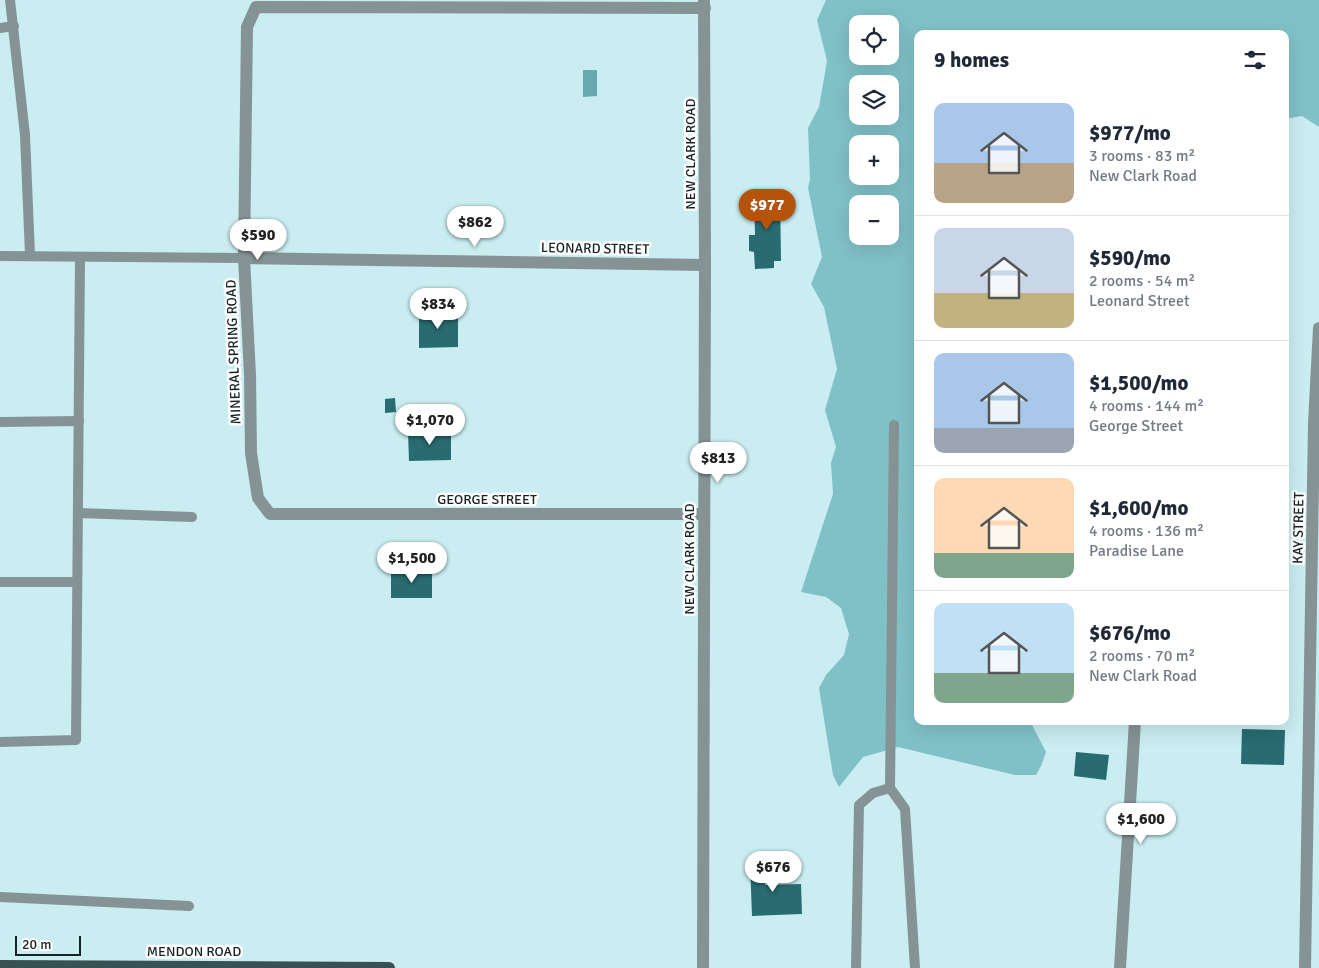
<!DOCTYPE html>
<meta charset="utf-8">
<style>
body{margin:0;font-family:Signika,sans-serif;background:#f2f2f3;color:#1f2937;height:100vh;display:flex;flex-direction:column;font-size:19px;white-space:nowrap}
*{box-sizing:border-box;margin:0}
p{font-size:16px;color:#747a83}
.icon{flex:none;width:28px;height:28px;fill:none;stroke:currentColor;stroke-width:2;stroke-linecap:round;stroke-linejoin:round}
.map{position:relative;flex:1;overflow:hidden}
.side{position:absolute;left:914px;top:30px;width:375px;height:695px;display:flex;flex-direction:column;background:#fff;border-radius:10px;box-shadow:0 5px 20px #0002}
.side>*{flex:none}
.buttons{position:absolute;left:849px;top:15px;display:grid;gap:10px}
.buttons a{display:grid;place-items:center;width:50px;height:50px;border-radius:10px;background:#fff;box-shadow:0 5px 20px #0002;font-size:25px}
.scale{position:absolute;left:15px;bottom:12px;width:66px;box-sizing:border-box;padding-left:5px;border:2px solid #152324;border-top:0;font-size:14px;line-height:18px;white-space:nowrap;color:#152324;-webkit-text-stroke:4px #fff;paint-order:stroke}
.price{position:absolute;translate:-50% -42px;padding:0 11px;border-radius:18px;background:#fff;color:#222;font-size:16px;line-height:32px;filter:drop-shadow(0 1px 2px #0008)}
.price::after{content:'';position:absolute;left:50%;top:30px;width:15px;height:11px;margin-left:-8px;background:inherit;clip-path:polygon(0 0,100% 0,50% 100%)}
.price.active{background:#b45309;color:#fff}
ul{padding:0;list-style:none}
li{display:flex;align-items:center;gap:15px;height:125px;padding:0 20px}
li+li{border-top:1px solid #e0e1e3}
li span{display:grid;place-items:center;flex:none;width:140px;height:100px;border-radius:10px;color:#555}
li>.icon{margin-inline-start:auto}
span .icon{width:60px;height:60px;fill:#fffc;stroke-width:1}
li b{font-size:21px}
h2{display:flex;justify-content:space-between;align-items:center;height:60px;padding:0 20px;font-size:21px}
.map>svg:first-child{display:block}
</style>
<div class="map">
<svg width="1319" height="968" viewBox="0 0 1319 968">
<rect width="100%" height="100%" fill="#c9edf1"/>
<path fill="#80c1c8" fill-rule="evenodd" d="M826,0H1319V127L1302,116L1285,119V34H918V721H1030L1046,752L1041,766L1036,775H1015L898,747L863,757L839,787L833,775L819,688L826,675L844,655L849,634L841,608L826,597L801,592L833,494L831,463L836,447L825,410L837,369L824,307L811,284L822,257L808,188L810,179L808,128L819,107L827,61L817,20ZM858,24H890V56H858ZM858,84H890V116H858ZM858,144H890V176H858ZM858,204H890V236H858Z"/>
<path fill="#68a9b0" d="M583,70H597V96L583,97Z"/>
<g fill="#286b71">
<path d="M780,194L781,261H774V268L755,269L754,252L749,251V235H755L754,195Z"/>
<path d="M458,312V347L419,348V313Z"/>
<path d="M395,398L396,412L385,413V399Z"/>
<path d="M451,431V460L409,461L408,432Z"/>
<rect x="391" y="571" width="41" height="27"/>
<path d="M1242,729L1285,730L1284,765L1241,764Z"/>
<path d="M1076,752L1109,755L1106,780L1074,776Z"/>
<path d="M775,862V875L765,876V885L801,884L802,914L752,916L750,863Z"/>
</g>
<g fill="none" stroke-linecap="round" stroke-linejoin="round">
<g stroke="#859395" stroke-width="10">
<path d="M10,0L25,135L30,255"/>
<path d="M0,28L14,26"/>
<path d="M0,256L244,258"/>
<path d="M0,422L79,421"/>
<path d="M894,425L890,788L905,809L915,968"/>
<path d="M78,513L192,517"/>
<path d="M0,582H77"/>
<path d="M0,742L76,740L80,257"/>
<path d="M0,897L189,906"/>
<path d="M856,968L859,805L873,793L890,788"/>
</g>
<g stroke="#859395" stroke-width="12">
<path d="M244,258L705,265"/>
<path d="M704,514H270L258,498L251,453L250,375L244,258L247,27L256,7L705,8"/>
<path d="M703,968L705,265L704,1"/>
<path d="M1120,968L1135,721"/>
</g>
<path stroke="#859395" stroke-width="12" d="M1305,968L1314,423L1319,328"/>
<path stroke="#375154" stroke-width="12" d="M0,966L389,968"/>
</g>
<g text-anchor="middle" stroke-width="5" stroke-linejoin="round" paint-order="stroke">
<g font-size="14" fill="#152324" stroke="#fff">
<text transform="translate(690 154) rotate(-90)" y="5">NEW CLARK ROAD</text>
<text transform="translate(595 248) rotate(1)" y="5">LEONARD STREET</text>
<text transform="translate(233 352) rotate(-92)" y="5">MINERAL SPRING ROAD</text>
<text x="487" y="504">GEORGE STREET</text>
<text transform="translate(1298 528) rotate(-89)" y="5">KAY STREET</text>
<text transform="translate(689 559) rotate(-90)" y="5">NEW CLARK ROAD</text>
<text x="194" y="956">MENDON ROAD</text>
</g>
</g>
</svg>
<div class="buttons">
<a><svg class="icon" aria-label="locate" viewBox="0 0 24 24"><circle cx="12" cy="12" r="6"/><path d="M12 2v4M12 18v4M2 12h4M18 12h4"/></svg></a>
<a><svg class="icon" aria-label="layers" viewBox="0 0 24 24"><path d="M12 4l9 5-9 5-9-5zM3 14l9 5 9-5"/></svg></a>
<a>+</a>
<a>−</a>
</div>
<div class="scale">20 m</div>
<b class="price active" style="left:767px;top:231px">$977</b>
<b class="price" style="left:475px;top:248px">$862</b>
<b class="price" style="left:258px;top:261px">$590</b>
<b class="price" style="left:438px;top:330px">$834</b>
<b class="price" style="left:430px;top:446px">$1,070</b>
<b class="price" style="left:718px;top:484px">$813</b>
<b class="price" style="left:412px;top:584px">$1,500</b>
<b class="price" style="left:1141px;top:845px">$1,600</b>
<b class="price" style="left:773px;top:893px">$676</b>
<section class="side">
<h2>9 homes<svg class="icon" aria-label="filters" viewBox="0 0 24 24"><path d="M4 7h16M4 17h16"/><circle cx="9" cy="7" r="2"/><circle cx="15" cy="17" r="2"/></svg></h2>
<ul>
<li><span style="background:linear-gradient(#a9c7e8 60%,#b9a48a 0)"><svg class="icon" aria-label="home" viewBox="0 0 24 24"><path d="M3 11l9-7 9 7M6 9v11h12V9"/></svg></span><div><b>$977/mo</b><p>3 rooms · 83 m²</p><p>New Clark Road</p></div></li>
<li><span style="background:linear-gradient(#c9d6e8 65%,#c2b280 0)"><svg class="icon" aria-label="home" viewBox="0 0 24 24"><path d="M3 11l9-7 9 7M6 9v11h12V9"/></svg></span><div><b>$590/mo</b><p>2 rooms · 54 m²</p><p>Leonard Street</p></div></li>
<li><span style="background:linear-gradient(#a9c7e8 75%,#9aa5b1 0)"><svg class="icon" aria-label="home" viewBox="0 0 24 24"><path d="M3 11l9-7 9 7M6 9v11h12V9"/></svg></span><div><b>$1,500/mo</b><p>4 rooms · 144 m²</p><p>George Street</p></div></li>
<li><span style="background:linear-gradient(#ffd9b3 75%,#7fa58c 0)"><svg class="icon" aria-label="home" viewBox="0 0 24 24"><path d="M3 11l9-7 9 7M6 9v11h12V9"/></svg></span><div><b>$1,600/mo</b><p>4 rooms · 136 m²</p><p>Paradise Lane</p></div></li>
<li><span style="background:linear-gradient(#bfe0f5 70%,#7fa58c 0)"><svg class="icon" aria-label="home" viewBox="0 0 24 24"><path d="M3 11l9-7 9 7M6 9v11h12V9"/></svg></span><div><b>$676/mo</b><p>2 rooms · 70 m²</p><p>New Clark Road</p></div></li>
</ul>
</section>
</div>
